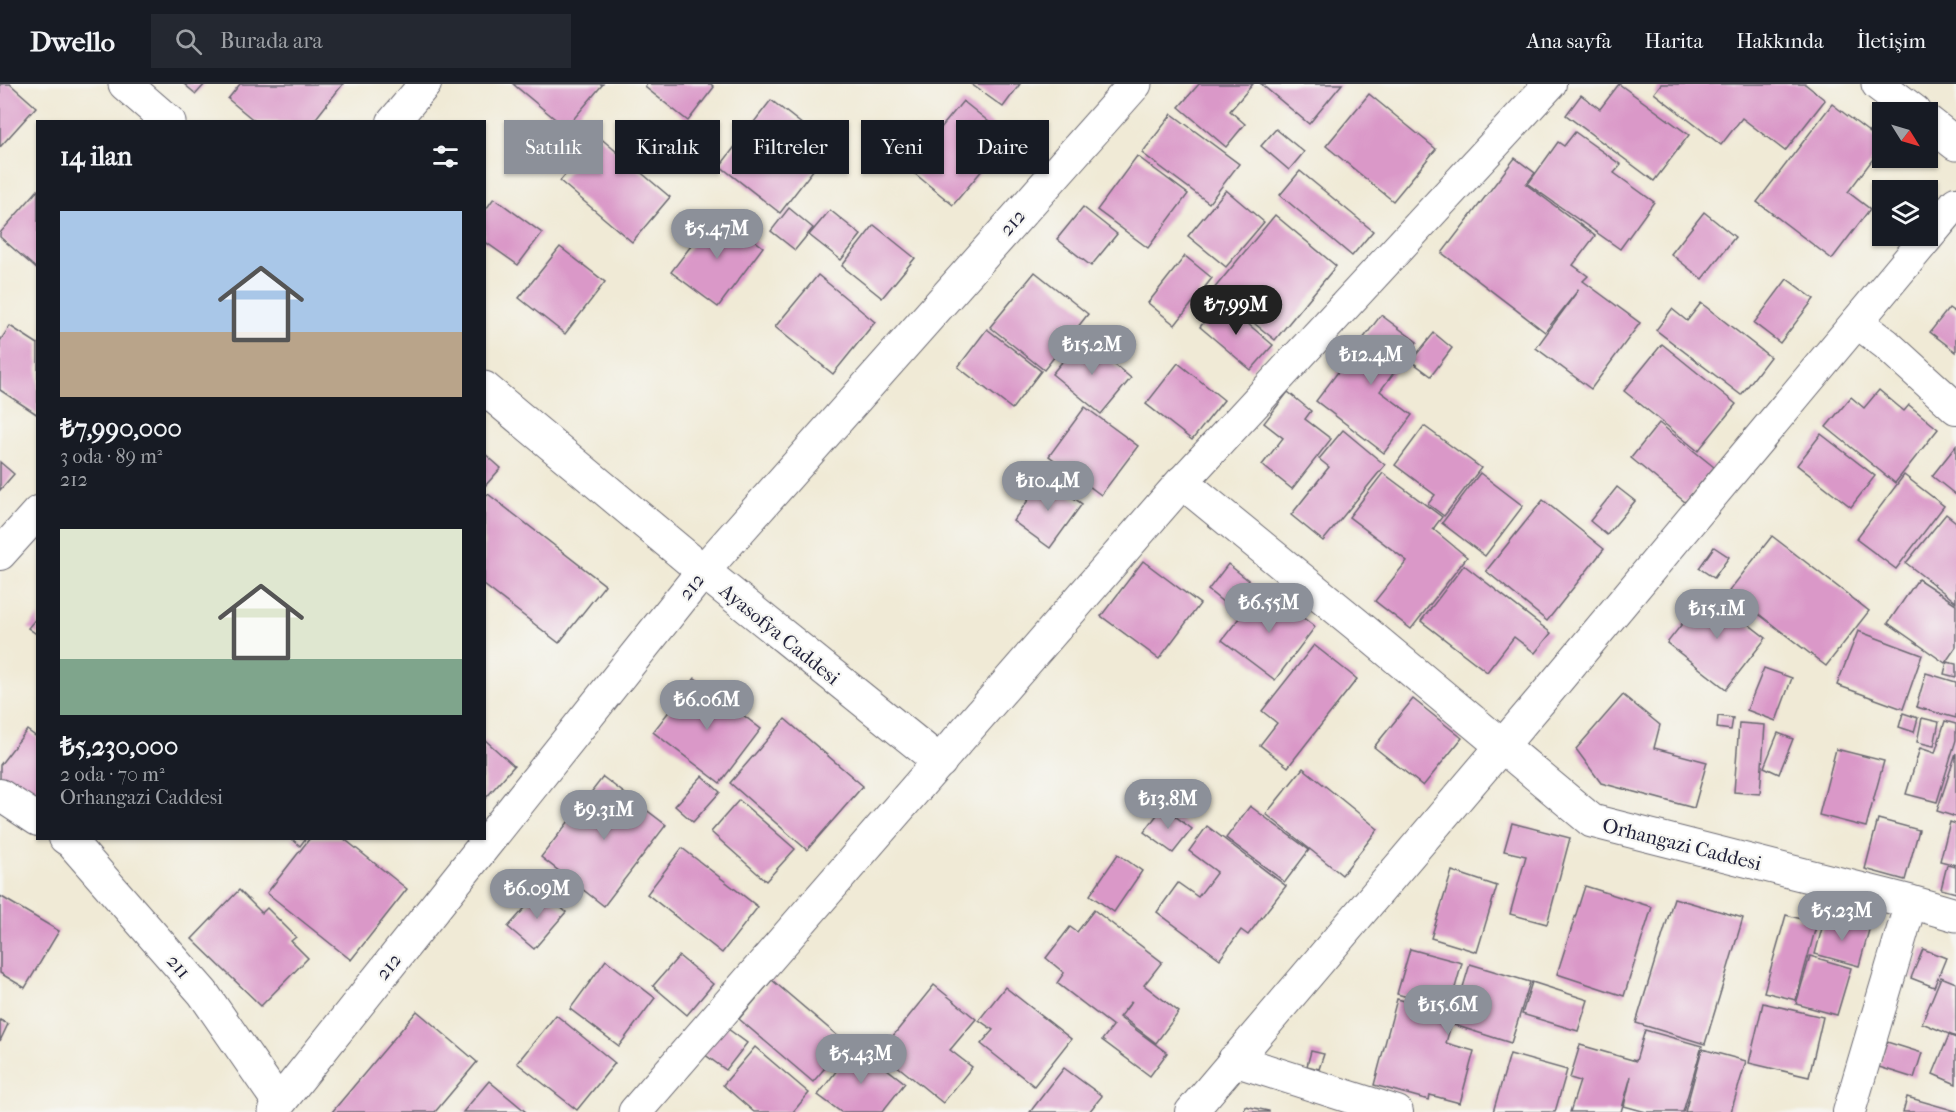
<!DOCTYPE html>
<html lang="tr">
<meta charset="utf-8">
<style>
body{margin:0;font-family:"IM FELL French Canon",serif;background:#242831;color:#f1f3f6;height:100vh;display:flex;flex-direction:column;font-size:22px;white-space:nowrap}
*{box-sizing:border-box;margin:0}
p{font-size:20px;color:#9ea1a6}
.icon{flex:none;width:33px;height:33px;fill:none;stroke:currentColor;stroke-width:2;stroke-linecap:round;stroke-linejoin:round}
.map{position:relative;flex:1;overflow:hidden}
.panel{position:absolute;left:36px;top:36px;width:450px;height:720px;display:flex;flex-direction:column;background:#171b24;border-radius:0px;box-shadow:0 2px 4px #0004}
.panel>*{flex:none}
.guide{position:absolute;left:504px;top:36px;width:570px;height:54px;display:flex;gap:12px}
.needle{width:39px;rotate:127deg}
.buttons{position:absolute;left:1872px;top:18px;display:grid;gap:12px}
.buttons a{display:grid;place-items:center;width:66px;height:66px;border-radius:0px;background:#171b24;box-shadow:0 2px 4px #0004;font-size:30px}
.price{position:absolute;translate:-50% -51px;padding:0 14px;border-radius:21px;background:#8c9099;color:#fff;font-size:20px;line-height:39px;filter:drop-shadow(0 2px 3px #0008)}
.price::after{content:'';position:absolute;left:50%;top:36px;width:18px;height:14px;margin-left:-9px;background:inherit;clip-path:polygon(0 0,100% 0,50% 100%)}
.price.active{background:#222;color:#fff}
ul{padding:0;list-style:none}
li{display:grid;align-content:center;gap:12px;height:318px;padding:0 24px}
li span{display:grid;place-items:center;height:186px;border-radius:0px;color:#555}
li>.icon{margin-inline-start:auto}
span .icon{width:108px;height:108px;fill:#fffc;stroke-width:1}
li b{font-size:26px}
h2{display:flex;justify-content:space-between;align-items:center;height:72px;padding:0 24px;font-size:26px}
.chip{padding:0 21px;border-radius:0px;background:#171b24;box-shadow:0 2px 4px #0004;font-size:21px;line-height:54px}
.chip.active{background:#8c9099;color:#fff}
header{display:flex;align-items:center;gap:36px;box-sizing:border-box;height:84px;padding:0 30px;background:#171b24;border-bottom:2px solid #363941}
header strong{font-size:28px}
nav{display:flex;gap:33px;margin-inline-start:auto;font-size:21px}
.search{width:420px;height:54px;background:#242831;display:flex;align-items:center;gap:15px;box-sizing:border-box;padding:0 21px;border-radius:0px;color:#9ea1a6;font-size:22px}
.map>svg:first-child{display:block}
</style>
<header>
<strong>Dwello</strong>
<div class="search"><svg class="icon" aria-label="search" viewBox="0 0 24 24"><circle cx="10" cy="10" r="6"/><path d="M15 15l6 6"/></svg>Burada ara</div>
<nav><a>Ana sayfa</a><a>Harita</a><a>Hakkında</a><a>İletişim</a></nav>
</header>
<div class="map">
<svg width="1956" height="1028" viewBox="0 0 1956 1028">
<rect width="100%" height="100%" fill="#f6f6f2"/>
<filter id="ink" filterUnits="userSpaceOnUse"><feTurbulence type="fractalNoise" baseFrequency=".0167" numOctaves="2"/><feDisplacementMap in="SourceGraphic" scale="12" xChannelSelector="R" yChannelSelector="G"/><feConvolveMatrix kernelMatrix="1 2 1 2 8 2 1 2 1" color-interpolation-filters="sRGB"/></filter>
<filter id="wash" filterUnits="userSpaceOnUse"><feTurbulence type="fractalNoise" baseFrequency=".008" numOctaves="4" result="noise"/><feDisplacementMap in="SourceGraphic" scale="24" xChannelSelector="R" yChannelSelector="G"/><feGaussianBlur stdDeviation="1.35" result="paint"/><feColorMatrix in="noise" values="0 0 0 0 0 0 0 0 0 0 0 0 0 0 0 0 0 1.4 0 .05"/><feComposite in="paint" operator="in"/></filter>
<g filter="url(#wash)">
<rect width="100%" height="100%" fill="#f0ead6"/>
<g id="blocks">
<g fill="#da98c8">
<path d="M0,0H10L36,23L0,63Z"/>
<path d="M184,0H205L196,10Z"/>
<path d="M240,0H343L313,38H256L228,15Z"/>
<path d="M513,0H603L566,44Z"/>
<path d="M647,0H711L714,3L688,37L645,3Z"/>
<path d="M971,0H1020L1003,23Z"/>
<path d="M1199,0H1253L1230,27L1245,40L1226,63L1179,23Z"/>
<path d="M1261,0H1342L1309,40Z"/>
<path d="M1619,0L1689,51L1654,97L1566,31L1581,11L1600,25Z"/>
<path d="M1661,0H1805L1825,16L1785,67L1742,34L1721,61L1654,9Z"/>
<path d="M1369,10L1436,65L1393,117L1326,62Z"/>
<path d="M771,16L831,63L780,129L720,82Z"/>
<path d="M963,17L1009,54L953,121L908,84Z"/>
<path d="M1832,20L1882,58V63L1848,108L1870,125L1832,175L1757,118Z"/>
<path d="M1172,30L1239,80L1209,119L1142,69Z"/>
<path d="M1276,45L1304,68L1289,86L1261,62Z"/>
<path d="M1575,48L1621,81L1614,89L1654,118L1620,165L1528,100L1558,58L1564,62Z"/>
<path d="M598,52L670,113L632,158L560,97Z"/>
<path d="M1137,72L1188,110L1148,164L1097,126Z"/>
<path d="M1515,74L1535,89L1526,100L1595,152L1573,181L1588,192L1583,197L1640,239L1591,305L1536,264L1579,205L1545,248L1442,169Z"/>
<path d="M1300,87L1373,147L1352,172L1280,111Z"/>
<path d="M38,106V186L0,153V149Z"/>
<path d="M1226,106L1264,138L1226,183L1188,152Z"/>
<path d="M494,114L542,149L518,181L484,157V128Z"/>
<path d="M1083,123L1117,150L1091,182L1057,155Z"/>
<path d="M789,124L813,144L795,166L771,147Z"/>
<path d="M830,126L861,151L841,176L809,151Z"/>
<path d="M717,128L763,163L718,223L671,188Z"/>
<path d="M1704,128L1735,153L1702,195L1671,170Z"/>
<path d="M1275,131L1336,182L1275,256L1213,206Z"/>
<path d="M874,141L915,174L882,214L842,182Z"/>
<path d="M560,163L605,198L565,250L519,214Z"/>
<path d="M1185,172L1212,194L1175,241L1148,219Z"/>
<path d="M1035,188L1088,230L1044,286L990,243Z"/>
<path d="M818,191L875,238L833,290L775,243Z"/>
<path d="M1787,195L1814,215L1780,259L1754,239Z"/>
<path d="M1221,217L1273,261L1251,286L1200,243Z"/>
<path d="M1701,219L1770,273L1741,311L1656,246L1672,225L1687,237Z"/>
<path d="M1949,224L1956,229V268L1930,248Z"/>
<path d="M1381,231L1417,258L1380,307L1412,331L1384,369L1316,317Z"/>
<path d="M10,242L38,260V331L0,306V257Z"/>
<path d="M987,245L1041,287L1012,325L958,283Z"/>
<path d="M1434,249L1452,264L1431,292L1411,277Z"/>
<path d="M1082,254L1131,294L1101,330L1052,290Z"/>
<path d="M1662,260L1736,320L1698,367L1624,307Z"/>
<path d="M1178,279L1224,316L1192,356L1146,320Z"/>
<path d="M1879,306L1904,327L1909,321L1938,345L1895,399L1826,343L1851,313L1864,324Z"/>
<path d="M1288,308L1311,327L1305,335L1331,355L1292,405L1262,381L1283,354L1264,339Z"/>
<path d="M1085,323L1138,362L1101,411L1049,372Z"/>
<path d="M1659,339L1714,383L1685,418L1631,374Z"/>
<path d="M1424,342L1481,384L1444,432L1428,420L1435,411L1395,381Z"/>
<path d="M1343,346L1385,381L1323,457L1291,431L1329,383L1319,375Z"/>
<path d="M1821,350L1875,392L1851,423L1797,381Z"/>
<path d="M1956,362V411L1932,392Z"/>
<path d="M484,369L501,384L484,403Z"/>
<path d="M0,378L14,390L0,406Z"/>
<path d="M1383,389L1442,433L1433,445L1467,473L1411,545L1375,517L1407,477L1349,433Z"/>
<path d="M1480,389L1523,422L1485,472L1442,439Z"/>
<path d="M1904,391L1944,422L1896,485L1856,455Z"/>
<path d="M1045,393L1082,420L1050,464L1013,437Z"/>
<path d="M1617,403L1635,417L1607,451L1590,437Z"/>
<path d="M488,410L605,501L559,559L484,501V415Z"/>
<path d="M1543,416L1604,465L1547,537L1486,487Z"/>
<path d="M1946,430L1956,438V518L1906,479Z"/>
<path d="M1772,452L1869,527L1826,582L1729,507Z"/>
<path d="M1714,463L1729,473L1714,494L1699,484Z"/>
<path d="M1143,477L1200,520L1159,575L1101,532Z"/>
<path d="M1228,480L1253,500L1233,526L1208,506Z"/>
<path d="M1464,481L1551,549L1535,569L1514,553L1487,588L1421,537Z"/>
<path d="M1918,495L1956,520V563L1945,579L1888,539Z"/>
<path d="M1263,503L1315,543L1275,596L1222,556Z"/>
<path d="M1707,508L1766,554L1726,605L1667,559Z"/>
<path d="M38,532V551L28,544Z"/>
<path d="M1858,547L1922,571L1903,625L1837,601Z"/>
<path d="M1314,561L1357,595L1288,683L1260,661L1277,639L1262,627Z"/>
<path d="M1947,578L1956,580V593L1944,590Z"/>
<path d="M1764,584L1792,594L1776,637L1747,626Z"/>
<path d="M1926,589L1956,598V634L1916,623Z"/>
<path d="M695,594L761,645L720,699L653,648Z"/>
<path d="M1623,611L1660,641L1654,664L1707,678L1694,724L1601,699L1576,665Z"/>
<path d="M1413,615L1462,654L1423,702L1374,663Z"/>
<path d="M1903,629L1918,634L1914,648L1899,643Z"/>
<path d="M1718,632L1733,634L1731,646L1717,644Z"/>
<path d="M1922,634L1939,638L1934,662L1917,658Z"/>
<path d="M785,635L863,702L807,766L730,699Z"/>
<path d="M1945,637L1956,640V656L1937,718L1906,710L1920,664L1935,669Z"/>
<path d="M1739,639L1765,641L1760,710L1734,708Z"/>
<path d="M27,646L38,654V726L0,698V681Z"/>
<path d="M1778,649L1793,655L1779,690L1764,683Z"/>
<path d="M484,655L514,682L484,716Z"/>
<path d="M1836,665L1884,677L1866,743L1819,731Z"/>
<path d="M1956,669V733L1937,727Z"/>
<path d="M1303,684L1378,745L1342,791L1266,730Z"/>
<path d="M702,692L720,708L693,738L675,722Z"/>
<path d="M603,693L666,741L604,822L541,773Z"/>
<path d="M739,716L795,765L766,797L711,748Z"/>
<path d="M1250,722L1309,766L1285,798L1226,754Z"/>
<path d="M1163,723L1192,745L1173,769L1144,748Z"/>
<path d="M1878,735L1919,746L1905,796L1865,785Z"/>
<path d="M1950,738L1956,740V781L1940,777Z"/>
<path d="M1512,739L1570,754L1547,840L1510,830L1526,772L1504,767Z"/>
<path d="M1207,742L1286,802L1248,851L1241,846L1220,875L1157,828L1178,799L1198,813L1217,788L1189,767Z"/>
<path d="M291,754H306L300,762Z"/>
<path d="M310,754H343L407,805L351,876L267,809Z"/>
<path d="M682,764L758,823L722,869L647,810Z"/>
<path d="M1118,770L1142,787L1114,828L1090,811Z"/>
<path d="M1947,781L1956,783V809L1941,805Z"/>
<path d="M1452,787L1497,802L1477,868L1431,854Z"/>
<path d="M1585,802L1652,823L1624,912L1557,890Z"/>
<path d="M239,806L262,829L267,824L296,853L291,857L308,874L261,922L192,855Z"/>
<path d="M541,806L566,828L534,865L508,843Z"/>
<path d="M0,812L59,847L25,904L0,889Z"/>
<path d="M1674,814L1743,834L1705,960L1636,939Z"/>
<path d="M1094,826L1162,878L1144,901L1179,928L1156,959L1121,932L1132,917L1119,933L1167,969L1150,992L1102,956L1113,942L1057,899L1064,889L1046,874L1070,843L1077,848Z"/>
<path d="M1786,831L1817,839L1796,916L1764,908Z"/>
<path d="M1825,833L1869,846L1859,882L1815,870Z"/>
<path d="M1410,865L1462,879L1449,925L1397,910Z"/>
<path d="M1923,865L1946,874L1934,903L1911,894Z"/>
<path d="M679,872L713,900L687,931L653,902Z"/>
<path d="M1810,872L1851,884L1837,931L1796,920Z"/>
<path d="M606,876L655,914L619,962L570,925Z"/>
<path d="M1470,880L1530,898L1511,959L1451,940L1446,959L1474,967L1460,1019L1430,1011L1429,1016L1374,1001L1397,915L1454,930L1453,936Z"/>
<path d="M1941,893L1956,899V953L1922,939Z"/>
<path d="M772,896L846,959L813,998L739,935Z"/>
<path d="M1532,898L1588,916L1578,947L1522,930Z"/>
<path d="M934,901L976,935L950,966L972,983L943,1019L880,968Z"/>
<path d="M1005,903L1071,955L1034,1002L981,960L993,946L979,936Z"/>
<path d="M1763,919L1823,933L1809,993L1749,979Z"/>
<path d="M417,927L477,978L435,1028H332Z"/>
<path d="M556,931L615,979L577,1026L517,979Z"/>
<path d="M0,936L8,940L0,957Z"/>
<path d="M724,942L747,959L726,986L704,970Z"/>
<path d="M1645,946L1702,962L1683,1028H1646L1624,1022L1631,992L1621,1028H1570L1580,997L1570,994L1580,961L1636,977Z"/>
<path d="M1949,951L1956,954V1000L1933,990Z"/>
<path d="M1887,958L1922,969L1914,994L1879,983Z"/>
<path d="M856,961L905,999L882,1028H841L818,1011Z"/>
<path d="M755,963L809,1009L793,1028H754L723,1001Z"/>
<path d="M1702,965L1746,977L1731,1028H1685Z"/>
<path d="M1311,967L1324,970L1319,985L1307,982Z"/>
<path d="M1510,970L1567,986L1555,1028H1493Z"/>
<path d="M1064,984L1102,1012L1089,1028H1030Z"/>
<path d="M489,997L526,1028H463Z"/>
<path d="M1907,1013L1956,1027V1028H1903Z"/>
<path d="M1245,1022L1269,1027V1028H1244Z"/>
</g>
</g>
</g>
<g filter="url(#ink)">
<use href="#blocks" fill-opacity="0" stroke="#6a6871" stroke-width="1.5"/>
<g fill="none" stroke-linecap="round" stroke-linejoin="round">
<g stroke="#6a6871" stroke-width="34">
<g id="minor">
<path d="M393,38L425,0"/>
<path d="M1857,238L1886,260L1956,324"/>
<path d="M1182,398L1550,0"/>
<path d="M0,470L38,428"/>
<path d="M0,711L38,736"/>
<path d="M65,754L71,758L203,909L279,1019"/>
<path d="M1234,976L1397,1028"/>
<path d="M1191,1028L1541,616L1956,119"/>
<path d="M1849,1028L1911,818"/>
</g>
</g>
<g stroke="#6a6871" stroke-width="35">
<g id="tertiary">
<path d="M125,0L169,38"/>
<path d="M1878,0L1915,28"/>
<path d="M1928,38L1956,60"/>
<path d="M484,304L703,487L940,678"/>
<path d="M275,1028L279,1019L703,487L1135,0"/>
<path d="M635,1028L1182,398L1356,540L1592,737L1911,818L1956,831"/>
</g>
</g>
<use href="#minor" stroke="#fff" stroke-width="32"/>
<use href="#tertiary" stroke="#fff" stroke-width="33"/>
</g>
</g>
<g text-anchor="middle" stroke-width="4.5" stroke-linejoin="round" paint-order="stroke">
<g font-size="20" fill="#22223b" stroke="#f6f6f2">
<text transform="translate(1012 138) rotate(-48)" y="7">212</text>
<text transform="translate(691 502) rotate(-51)" y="7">212</text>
<text transform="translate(780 550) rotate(39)" y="7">Ayasofya Caddesi</text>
<text transform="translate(1682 760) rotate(14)" y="7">Orhangazi Caddesi</text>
<text transform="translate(179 882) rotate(49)" y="7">211</text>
<text transform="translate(388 882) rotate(-51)" y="7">212</text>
</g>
</g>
</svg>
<div class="buttons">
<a><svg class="needle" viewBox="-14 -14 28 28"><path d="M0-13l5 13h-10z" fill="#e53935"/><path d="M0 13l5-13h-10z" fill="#9ea1a6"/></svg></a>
<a><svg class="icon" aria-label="layers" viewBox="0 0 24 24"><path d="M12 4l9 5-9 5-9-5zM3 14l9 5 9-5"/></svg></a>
</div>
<b class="price" style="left:717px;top:176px">₺5.47M</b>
<b class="price active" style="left:1236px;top:252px">₺7.99M</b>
<b class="price" style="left:1092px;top:292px">₺15.2M</b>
<b class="price" style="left:1371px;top:302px">₺12.4M</b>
<b class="price" style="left:1048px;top:428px">₺10.4M</b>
<b class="price" style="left:1269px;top:550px">₺6.55M</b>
<b class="price" style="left:1717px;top:556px">₺15.1M</b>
<b class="price" style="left:707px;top:647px">₺6.06M</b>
<b class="price" style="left:1168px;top:746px">₺13.8M</b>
<b class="price" style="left:604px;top:757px">₺9.31M</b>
<b class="price" style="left:537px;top:836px">₺6.09M</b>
<b class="price" style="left:1842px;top:858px">₺5.23M</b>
<b class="price" style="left:1448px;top:952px">₺15.6M</b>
<b class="price" style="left:861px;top:1001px">₺5.43M</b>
<div class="guide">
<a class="chip active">Satılık</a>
<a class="chip">Kiralık</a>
<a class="chip">Filtreler</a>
<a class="chip">Yeni</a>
<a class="chip">Daire</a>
</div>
<section class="panel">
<h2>14 ilan<svg class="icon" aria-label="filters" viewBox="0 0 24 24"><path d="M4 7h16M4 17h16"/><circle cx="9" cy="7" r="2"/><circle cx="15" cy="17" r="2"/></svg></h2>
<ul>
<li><span style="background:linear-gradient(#a9c7e8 65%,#b9a48a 0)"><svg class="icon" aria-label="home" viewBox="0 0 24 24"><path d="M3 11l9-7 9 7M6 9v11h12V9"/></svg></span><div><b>₺7,990,000</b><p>3 oda · 89 m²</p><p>212</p></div></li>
<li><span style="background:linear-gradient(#dfe7d0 70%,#7fa58c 0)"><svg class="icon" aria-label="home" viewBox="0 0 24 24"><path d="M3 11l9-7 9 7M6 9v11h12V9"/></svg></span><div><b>₺5,230,000</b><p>2 oda · 70 m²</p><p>Orhangazi Caddesi</p></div></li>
</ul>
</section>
</div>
